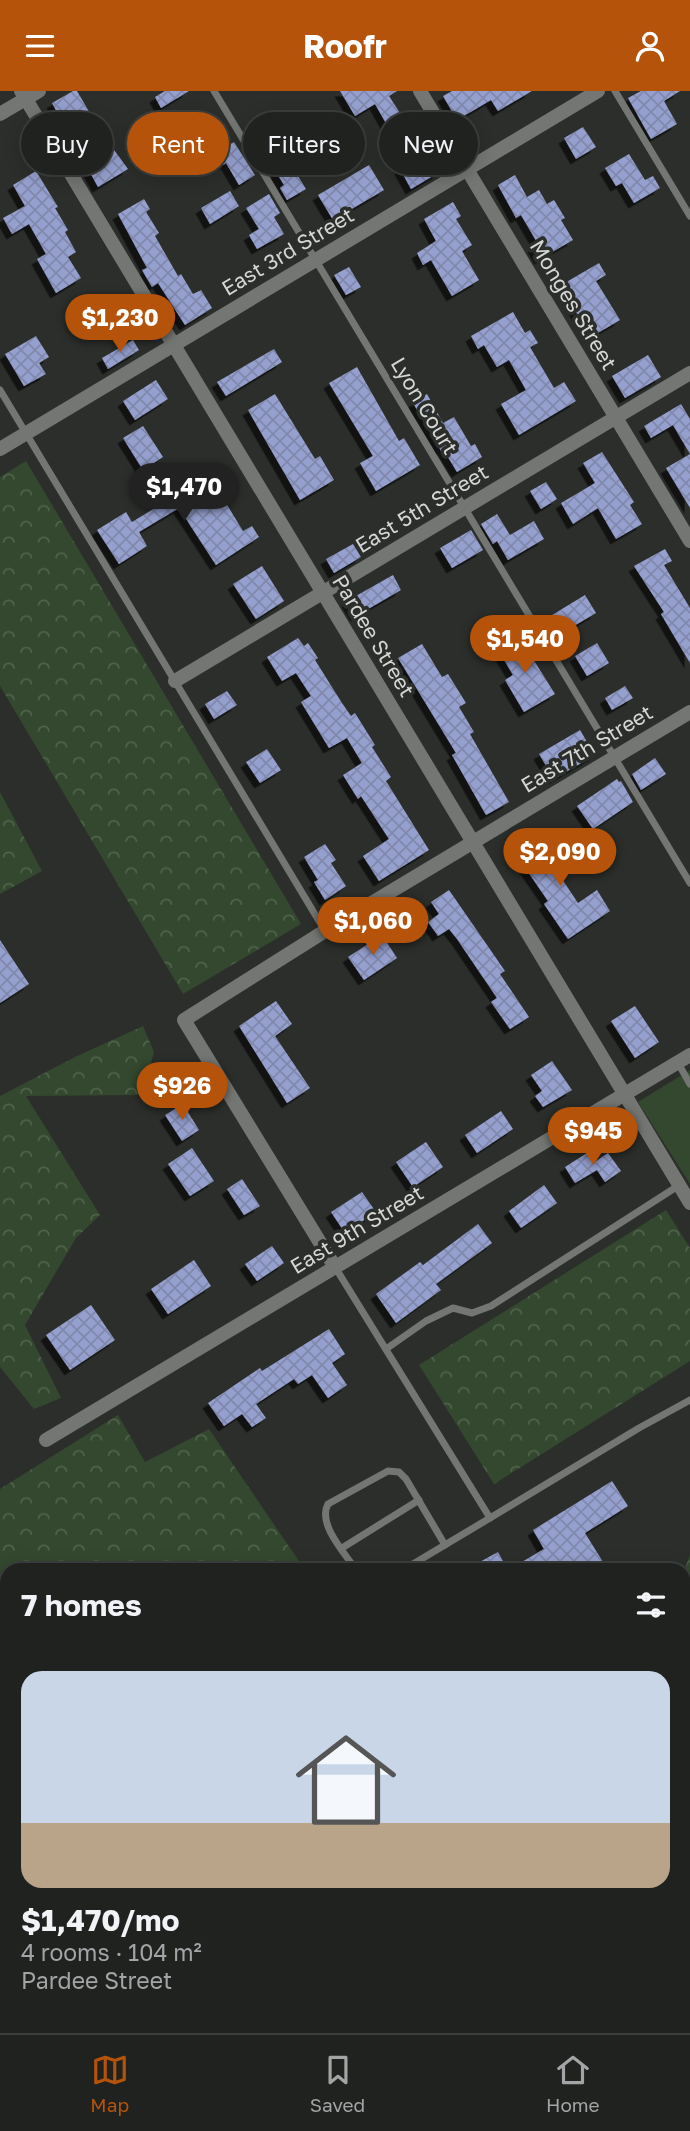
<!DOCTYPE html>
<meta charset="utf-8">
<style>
body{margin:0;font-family:"Golos Text",sans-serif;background:#282a29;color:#f1f3f6;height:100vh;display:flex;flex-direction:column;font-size:26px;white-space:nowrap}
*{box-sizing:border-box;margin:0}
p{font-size:23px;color:#a2a4a5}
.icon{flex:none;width:38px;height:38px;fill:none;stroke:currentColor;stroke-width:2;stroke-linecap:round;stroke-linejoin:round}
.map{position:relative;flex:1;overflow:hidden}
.details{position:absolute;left:0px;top:1472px;width:691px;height:471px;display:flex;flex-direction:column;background:#202220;border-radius:21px 21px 0 0;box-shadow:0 4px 18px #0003,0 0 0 2px #3d3f3e}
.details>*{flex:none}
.top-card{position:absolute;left:21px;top:21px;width:649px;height:63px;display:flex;gap:14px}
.price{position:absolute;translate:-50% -60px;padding:0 16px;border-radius:24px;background:#b45309;color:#fff;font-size:23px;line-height:46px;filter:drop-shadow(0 2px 4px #0008)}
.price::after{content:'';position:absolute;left:50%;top:42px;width:21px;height:16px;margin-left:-10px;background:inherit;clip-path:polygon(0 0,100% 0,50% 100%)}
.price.on{background:#222;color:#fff}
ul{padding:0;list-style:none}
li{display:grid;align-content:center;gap:14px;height:371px;padding:0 21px}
li span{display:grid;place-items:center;height:217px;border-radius:21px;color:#555}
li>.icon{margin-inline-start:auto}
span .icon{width:126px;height:126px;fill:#fffc;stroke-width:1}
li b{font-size:30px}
h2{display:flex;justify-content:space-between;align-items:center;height:84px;padding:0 21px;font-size:30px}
.pill{padding:0 24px;border-radius:32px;background:#202220;box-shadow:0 4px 18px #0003,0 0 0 2px #3d3f3e;font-size:24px;line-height:63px}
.pill.on{background:#b45309;color:#fff}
header{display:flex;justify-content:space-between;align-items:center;height:91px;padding:0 21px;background:#b45309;color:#fff;font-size:32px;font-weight:700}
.tab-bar{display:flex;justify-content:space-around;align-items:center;height:98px;border-top:2px solid #3d3f3e;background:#202220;font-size:19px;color:#a2a4a5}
.tab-bar a{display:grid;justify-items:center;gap:4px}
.tab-bar .on{color:#b45309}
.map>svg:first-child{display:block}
</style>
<header><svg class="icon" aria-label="menu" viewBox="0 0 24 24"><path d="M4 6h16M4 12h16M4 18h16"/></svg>Roofr<svg class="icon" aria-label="person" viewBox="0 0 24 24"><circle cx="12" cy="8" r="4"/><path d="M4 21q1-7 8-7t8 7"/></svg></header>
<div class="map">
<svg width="690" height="1942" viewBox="0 0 690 1942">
<defs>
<pattern id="forest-crowns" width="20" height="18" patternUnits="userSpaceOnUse" patternTransform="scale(1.75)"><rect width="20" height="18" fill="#33482e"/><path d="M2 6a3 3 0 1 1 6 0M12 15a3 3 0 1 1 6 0" fill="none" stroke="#50624b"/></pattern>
<pattern id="building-cross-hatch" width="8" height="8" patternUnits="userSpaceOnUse" patternTransform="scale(1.75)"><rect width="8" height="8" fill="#95a0cf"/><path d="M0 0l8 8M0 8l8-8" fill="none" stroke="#8088ab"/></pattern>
<filter id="shadow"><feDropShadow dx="-5.5" dy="5.5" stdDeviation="0" flood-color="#0009"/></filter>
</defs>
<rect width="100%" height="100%" fill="#2b2e2a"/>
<g fill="url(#forest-crowns)">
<path d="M26,370L301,833L183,903L0,595V386Z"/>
<path d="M0,701L42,780L0,803Z"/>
<path d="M143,935L154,961L142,1004L26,1005L100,1124L76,1147L25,1234L61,1307L34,1318L0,1276V1005L75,966Z"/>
<path d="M666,1119L690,1157V1270L494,1393L419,1274Z"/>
<path d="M118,1324L145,1371L209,1338L305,1479H7V1936H684V1480L690,1464V1942H0V1398Z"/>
</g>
<path fill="#33482e" d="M690,979V1093L638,1011Z"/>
<g fill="url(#building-cross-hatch)" filter="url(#shadow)">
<path d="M73,0H77L101,41L128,78L98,96L52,12Z"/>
<path d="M165,0H189L161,17L155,6Z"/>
<path d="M340,0H397L389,5L402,25L387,34L375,13L355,25Z"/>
<path d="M452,0H532L498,20L491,9L457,29L443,5Z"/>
<path d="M641,0H680L664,10L677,33L651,48L628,7Z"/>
<path d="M583,36L596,56L576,68L564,47Z"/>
<path d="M234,51L255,84L239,94L226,72L223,74L216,62Z"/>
<path d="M426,63L438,82L411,98L400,78Z"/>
<path d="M629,63L645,89L653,85L660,97L634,112L622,92L616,95L605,77Z"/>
<path d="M290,72L306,98L287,109L280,97L284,94L276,81Z"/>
<path d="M369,74L384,99L333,129L318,104Z"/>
<path d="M36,80L58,116L55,117L68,139L65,141L76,161L68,166L81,187L56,202L37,168L46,163L29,133L12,143L3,127L25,115L13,94Z"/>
<path d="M515,84L527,106L539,99L547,113L554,109L565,127L561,129L573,149L540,168L533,156L538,153L521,124L516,127L498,94Z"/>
<path d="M230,100L239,115L210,133L201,117Z"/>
<path d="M269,103L280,122L274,126L284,143L257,158L249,144L259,138L246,117Z"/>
<path d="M144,108L150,118L146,121L159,142L155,145L178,185L181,183L193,203L201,199L212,217L185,234L158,192L152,196L142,179L147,177L118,123Z"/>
<path d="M453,111L461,125L456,128L472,154L462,160L479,189L452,205L431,169L423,174L417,162L436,150L424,128Z"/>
<path d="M599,172L606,184L596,190L620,229L591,246L573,216L576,214L563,193Z"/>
<path d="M349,176L361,196L346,204L334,184Z"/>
<path d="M112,208L119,220L85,239L78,227Z"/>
<path d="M513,221L525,242L530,239L538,252L530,256L554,297L564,291L576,310L519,344L501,313L526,299L509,269L497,276L484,254L478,258L471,245Z"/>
<path d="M36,245L49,266L39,272L46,283L24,295L5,263Z"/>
<path d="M133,249L139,259L108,278L102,267Z"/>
<path d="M274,258L282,271L226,305L217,291Z"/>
<path d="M648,264L661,286L625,307L612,285Z"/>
<path d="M357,276L399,350L404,347L420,374L376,400L360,372L373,365L329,292Z"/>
<path d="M156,289L168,308L135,329L123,310Z"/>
<path d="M275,303L315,368L320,365L334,389L300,409L248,319Z"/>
<path d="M427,303L443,332L454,326L471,355L475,353L482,366L457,381L443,358L441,360L413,312Z"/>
<path d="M681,313L690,328V417L666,377L690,363L673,334L651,347L644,335Z"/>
<path d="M143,335L163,366L143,379L123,347Z"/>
<path d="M602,361L634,411L630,414L642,433L616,448L598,417L573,433L561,412L595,392L583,372Z"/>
<path d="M207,381L243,440L252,435L259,446L216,474L179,417L139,441L147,455L119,473L97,439L126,421L132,431L178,403L176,401Z"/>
<path d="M546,391L557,408L541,418L530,400Z"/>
<path d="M497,423L510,444L534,430L544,448L508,469L497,450L493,453L481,433Z"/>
<path d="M471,439L483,459L452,477L440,457Z"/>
<path d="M353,453L361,466L334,482L326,468Z"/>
<path d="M665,458L672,470L664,474L690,517V572L661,523L664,521L634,475Z"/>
<path d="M262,475L284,510L256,528L233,493Z"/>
<path d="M393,484L401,499L356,525L347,510Z"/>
<path d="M585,504L596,522L562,542L552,524Z"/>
<path d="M518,544L555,603L524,621L505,589L513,584L497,557Z"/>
<path d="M298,547L304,555L308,552L318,567L315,569L342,612L351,625L355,622L375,654L372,656L391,686L386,690L429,759L379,790L363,765L389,748L361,705L358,708L343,684L362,672L347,647L329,657L301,611L311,605L296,582L282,590L267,566Z"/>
<path d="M597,552L609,572L587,585L575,565Z"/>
<path d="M422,553L442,586L448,583L466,612L459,616L474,641L470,643L509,711L486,724L452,664L456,662L398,567Z"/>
<path d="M625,595L633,607L612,619L605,607Z"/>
<path d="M227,600L237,614L214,628L205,613Z"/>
<path d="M580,639L595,664L554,688L539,663Z"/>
<path d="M267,658L281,679L260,692L246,671Z"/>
<path d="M655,667L666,683L641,699L632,683Z"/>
<path d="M617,688L619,691L621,690L633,711L593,738L577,715Z"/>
<path d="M542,743L551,756L558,751L567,765L560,770L565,777L558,782L578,812L597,799L610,820L568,848L544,813L548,810L515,762Z"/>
<path d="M325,753L336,769L331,772L346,795L325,809L314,791L318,789L304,766Z"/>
<path d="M449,799L505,880L500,883L529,926L510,938L491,911L497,907L457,848L449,838L438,845L428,831L439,823L431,811Z"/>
<path d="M382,844L397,867L364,889L348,866Z"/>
<path d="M0,849L29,893L0,912Z"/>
<path d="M276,910L292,933L275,945L310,997L287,1012L239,935Z"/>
<path d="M635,915L659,951L635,967L611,930Z"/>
<path d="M552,970L572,999L543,1016L535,1005L542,1000L531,984Z"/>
<path d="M183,1013L199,1039L182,1050L165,1024Z"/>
<path d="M501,1020L513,1038L477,1062L465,1044Z"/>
<path d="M426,1051L443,1076L413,1096L396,1071Z"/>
<path d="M192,1057L214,1090L190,1105L168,1073Z"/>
<path d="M590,1060L596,1070L608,1062L621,1080L605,1091L597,1079L575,1092L565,1076Z"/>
<path d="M242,1088L260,1115L244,1124L227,1098Z"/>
<path d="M544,1094L557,1112L521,1137L509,1120Z"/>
<path d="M362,1101L376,1121L345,1142L331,1121Z"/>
<path d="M478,1133L492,1152L436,1193L441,1199L396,1232L376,1203L420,1171L423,1174Z"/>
<path d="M272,1155L284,1172L257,1190L245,1173Z"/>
<path d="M194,1169L211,1195L168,1223L151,1198Z"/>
<path d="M91,1214L115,1249L70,1279L46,1244Z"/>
<path d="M329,1238L345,1263L332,1272L347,1294L328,1307L312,1284L298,1293L294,1288L256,1313L266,1327L252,1336L242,1323L224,1335L208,1312L260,1277L262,1280Z"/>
<path d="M612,1390L628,1415L585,1442L608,1479H508L544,1458L533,1439Z"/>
<path d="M498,1461L508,1479H465Z"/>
</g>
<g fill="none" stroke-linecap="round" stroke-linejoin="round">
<g stroke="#747674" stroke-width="7">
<path d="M214,0L690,792"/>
<path d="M615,0L690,125"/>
<path d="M0,299L325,840"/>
<path d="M678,972L690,993"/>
<path d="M335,1176L490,1427L403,1479"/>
<path d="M386,1258L426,1230L453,1217L472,1222L491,1215L678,1095"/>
<path d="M490,1427L639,1337L690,1309"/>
<path d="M342,1457L419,1409"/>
<path d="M356,1479C345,1462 317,1433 328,1413L388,1380L399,1381L406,1388L445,1454"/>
</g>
<g stroke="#747674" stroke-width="14">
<path d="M21,0L690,1112"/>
<path d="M420,0L690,450"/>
<path d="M0,23L39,0"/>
<path d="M0,358L598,0"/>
<path d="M175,590L690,282"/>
<path d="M335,1176L184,929L325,840L690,621"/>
<path d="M46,1349L690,964"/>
</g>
</g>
<g text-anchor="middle" stroke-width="7" stroke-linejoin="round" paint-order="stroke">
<g font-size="21" fill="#d5d7d5" stroke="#2b2e2a">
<text transform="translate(288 161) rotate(-31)" y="7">East 3rd Street</text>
<text transform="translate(573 214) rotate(59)" y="7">Monges Street</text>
<text transform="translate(424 315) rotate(59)" y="7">Lyon Court</text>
<text transform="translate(422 418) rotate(-31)" y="7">East 5th Street</text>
<text transform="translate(373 545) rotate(59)" y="7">Pardee Street</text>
<text transform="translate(587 658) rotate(-31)" y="7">East 7th Street</text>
<text transform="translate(357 1139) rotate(-31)" y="7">East 9th Street</text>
</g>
</g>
</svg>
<b class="price" style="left:120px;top:263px">$1,230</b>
<b class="price on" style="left:184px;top:432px">$1,470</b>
<b class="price" style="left:525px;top:584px">$1,540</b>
<b class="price" style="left:560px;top:797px">$2,090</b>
<b class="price" style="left:373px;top:866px">$1,060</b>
<b class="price" style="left:182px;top:1031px">$926</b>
<b class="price" style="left:593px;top:1076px">$945</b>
<div class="top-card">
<a class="pill">Buy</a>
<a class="pill on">Rent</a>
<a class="pill">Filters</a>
<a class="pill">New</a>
</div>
<section class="details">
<h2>7 homes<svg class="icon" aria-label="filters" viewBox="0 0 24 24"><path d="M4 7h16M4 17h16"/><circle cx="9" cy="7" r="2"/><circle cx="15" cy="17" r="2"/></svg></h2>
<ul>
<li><span style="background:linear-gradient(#c9d6e8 70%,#b9a48a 0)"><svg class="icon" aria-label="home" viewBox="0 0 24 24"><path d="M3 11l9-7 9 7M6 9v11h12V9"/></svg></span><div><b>$1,470/mo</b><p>4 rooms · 104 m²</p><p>Pardee Street</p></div></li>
</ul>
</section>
</div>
<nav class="tab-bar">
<a class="on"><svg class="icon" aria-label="map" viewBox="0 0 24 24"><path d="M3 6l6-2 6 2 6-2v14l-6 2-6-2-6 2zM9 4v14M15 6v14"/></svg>Map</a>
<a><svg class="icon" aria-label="saved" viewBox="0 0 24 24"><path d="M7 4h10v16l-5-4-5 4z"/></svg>Saved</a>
<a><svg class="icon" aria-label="home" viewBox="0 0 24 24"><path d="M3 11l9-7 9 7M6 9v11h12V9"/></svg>Home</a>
</nav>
